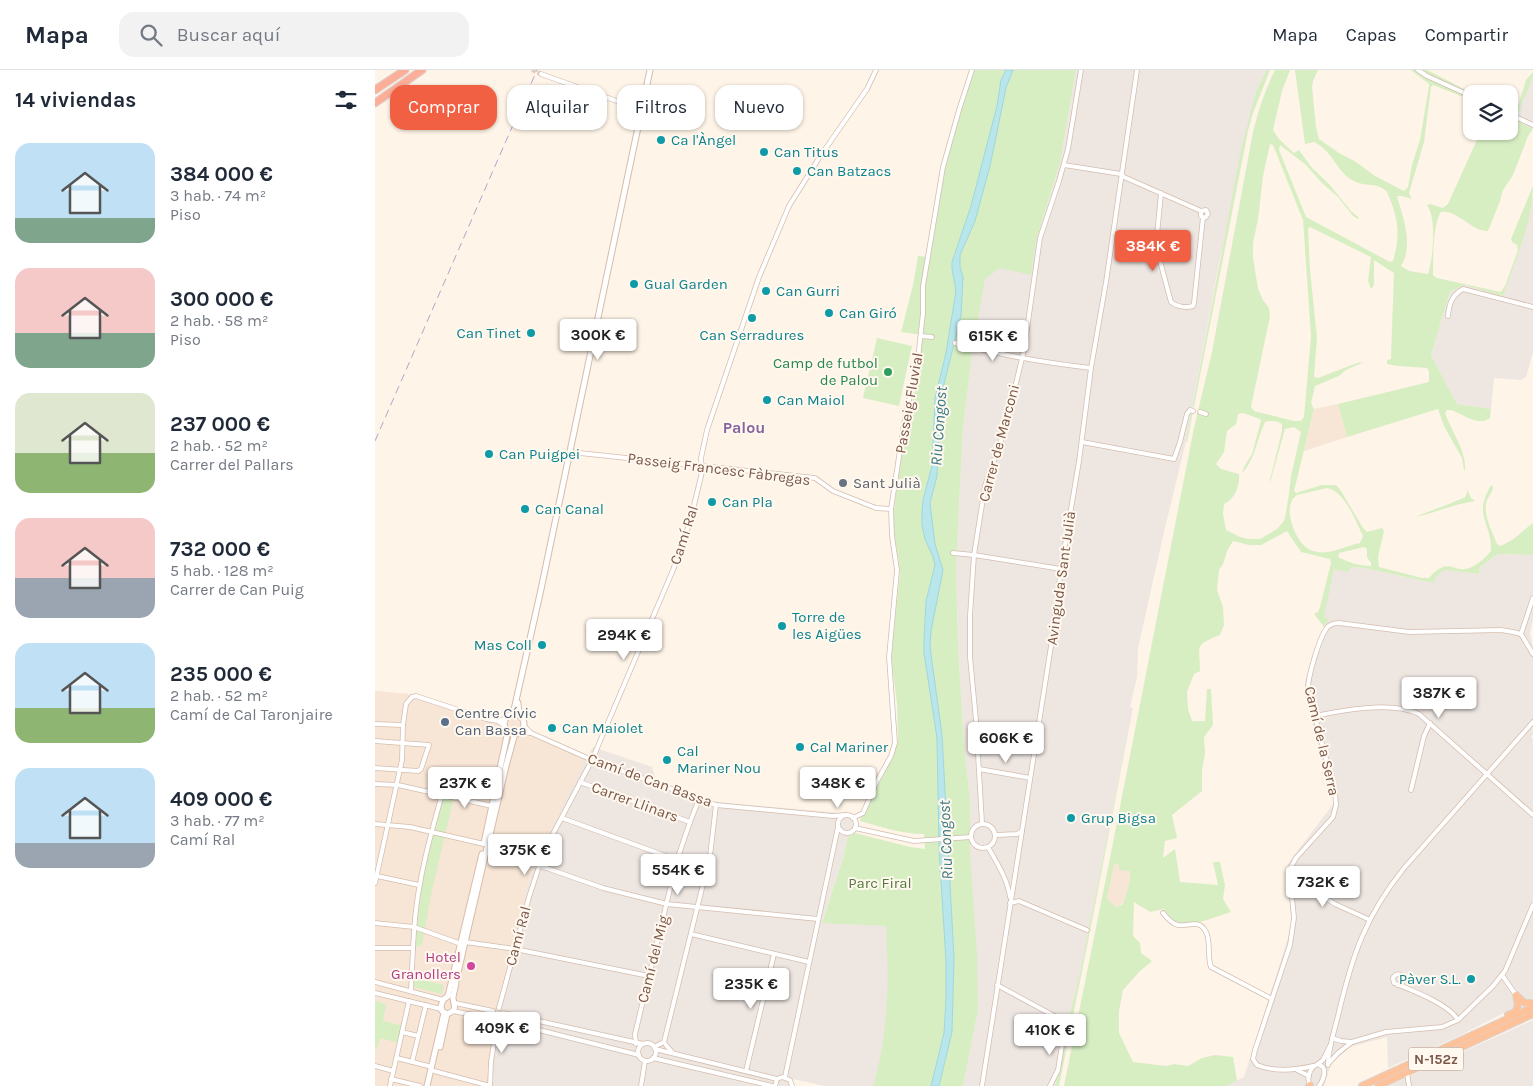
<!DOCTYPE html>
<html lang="es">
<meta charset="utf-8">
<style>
body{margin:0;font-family:Karla,sans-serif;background:#f2f2f3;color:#1f2937;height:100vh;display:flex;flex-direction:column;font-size:19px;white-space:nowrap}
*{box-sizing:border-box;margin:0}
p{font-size:16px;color:#747a83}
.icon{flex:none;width:28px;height:28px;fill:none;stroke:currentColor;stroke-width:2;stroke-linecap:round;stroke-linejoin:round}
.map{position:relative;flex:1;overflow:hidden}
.drawer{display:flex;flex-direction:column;background:#fff;width:375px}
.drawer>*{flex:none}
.top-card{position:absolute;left:15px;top:15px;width:475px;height:45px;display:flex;gap:10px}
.buttons{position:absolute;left:1088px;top:15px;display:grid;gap:10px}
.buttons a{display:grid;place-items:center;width:55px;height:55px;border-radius:10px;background:#fff;box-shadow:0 1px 4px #0004;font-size:25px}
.price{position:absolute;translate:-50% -42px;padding:0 11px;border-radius:5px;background:#fff;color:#222;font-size:16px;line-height:32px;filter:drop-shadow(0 1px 2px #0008)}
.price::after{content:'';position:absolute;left:50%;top:30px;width:15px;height:11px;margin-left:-8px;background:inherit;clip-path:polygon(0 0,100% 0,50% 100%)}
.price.current{background:#f26043;color:#fff}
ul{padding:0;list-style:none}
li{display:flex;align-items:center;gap:15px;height:125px;padding:0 15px}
li span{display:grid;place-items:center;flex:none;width:140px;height:100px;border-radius:15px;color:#555}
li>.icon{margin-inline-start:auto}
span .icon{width:60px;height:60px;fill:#fffc;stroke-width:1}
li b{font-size:21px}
h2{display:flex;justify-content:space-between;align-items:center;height:60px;padding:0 15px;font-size:21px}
.tag{padding:0 18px;border-radius:15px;background:#fff;box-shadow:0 1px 4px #0004;font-size:18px;line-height:45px}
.tag.current{background:#f26043;color:#fff}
header{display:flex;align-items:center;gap:30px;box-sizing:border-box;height:70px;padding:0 25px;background:#fff;border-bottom:1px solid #e0e1e3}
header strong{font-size:24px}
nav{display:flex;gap:28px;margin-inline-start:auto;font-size:18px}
.search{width:350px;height:45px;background:#f2f2f3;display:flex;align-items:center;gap:12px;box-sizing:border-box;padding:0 18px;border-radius:15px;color:#747a83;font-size:19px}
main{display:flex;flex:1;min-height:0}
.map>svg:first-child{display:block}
</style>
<header>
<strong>Mapa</strong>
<div class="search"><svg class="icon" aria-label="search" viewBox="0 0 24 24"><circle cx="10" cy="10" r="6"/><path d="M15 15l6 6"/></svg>Buscar aquí</div>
<nav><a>Mapa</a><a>Capas</a><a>Compartir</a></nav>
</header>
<main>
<section class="drawer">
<h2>14 viviendas<svg class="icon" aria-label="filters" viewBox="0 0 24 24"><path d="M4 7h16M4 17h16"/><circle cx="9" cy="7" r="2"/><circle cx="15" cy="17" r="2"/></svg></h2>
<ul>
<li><span style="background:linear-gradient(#bfe0f5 75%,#7fa58c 0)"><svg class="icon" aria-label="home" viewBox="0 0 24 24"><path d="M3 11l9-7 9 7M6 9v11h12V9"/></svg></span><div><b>384 000 €</b><p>3 hab. · 74 m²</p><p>Piso</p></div></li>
<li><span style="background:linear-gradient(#f6c9c9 65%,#7fa58c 0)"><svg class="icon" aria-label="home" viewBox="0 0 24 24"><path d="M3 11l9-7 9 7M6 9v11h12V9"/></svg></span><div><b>300 000 €</b><p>2 hab. · 58 m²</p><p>Piso</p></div></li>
<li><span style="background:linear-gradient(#dfe7d0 60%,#8fb573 0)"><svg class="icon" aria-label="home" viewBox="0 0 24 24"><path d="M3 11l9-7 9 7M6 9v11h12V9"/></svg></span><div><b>237 000 €</b><p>2 hab. · 52 m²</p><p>Carrer del Pallars</p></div></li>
<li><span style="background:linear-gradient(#f6c9c9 60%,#9aa5b1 0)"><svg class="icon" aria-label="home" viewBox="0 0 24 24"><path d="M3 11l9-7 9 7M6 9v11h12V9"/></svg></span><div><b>732 000 €</b><p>5 hab. · 128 m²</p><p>Carrer de Can Puig</p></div></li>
<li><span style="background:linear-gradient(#bfe0f5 65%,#8fb573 0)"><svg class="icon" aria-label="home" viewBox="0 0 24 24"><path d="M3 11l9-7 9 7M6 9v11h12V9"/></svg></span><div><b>235 000 €</b><p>2 hab. · 52 m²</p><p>Camí de Cal Taronjaire</p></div></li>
<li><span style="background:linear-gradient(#bfe0f5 75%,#9aa5b1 0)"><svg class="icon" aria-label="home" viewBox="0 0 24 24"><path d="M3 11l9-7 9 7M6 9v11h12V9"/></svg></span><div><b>409 000 €</b><p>3 hab. · 77 m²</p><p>Camí Ral</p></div></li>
</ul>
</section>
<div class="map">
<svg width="1158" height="1016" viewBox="0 0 1158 1016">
<rect width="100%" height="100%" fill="#fef4e7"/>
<g fill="#f7e5d5">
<path d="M963,334L972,367L929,381L939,339Z"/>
<path d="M0,621L36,624L123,649L131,645L135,642L141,640L146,642L150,647L152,656L156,661L213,686L167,778L149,823L153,824L120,955L114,1016H0Z"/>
<path d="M738,794L744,795L755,801V811L748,833L741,837L735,832L732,828Z"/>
</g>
<g fill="#eee6e1">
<path d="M701,0H892L881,21L843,198L811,371L788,466L763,578L762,607L755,637L758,638L702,917L693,950L688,980L680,1016H588L603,940L595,781V730L589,675L583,574L581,494L588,359L597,283L604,233L617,175L654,144L668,148L685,93Z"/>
<path d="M1158,7V59L1139,50Z"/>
<path d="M1158,126V282L1151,307L1146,310L1119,308L1116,339L1082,334L1056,285L1075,222L1089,215L1128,226L1147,174Z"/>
<path d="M1123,484L1158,485V548L1155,564L1158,576V665L1156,667L1158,669V928L1084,966L1013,998L1012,967L975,977L956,994L949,1016H851L869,1007L917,855L911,801L914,792L959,733L930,626V611L949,557L953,549L948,547L959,499L977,497L989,498L1058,513L1061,507L1069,500L1104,504L1105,497Z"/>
<path d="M218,677L277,697L281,710L341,732L476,744L482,747L484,759L480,763L473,767L469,785L447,852L511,856L514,898L512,951L504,997L498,1016H450L418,1009L417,1016H114L120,955L153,824L149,823L167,778L209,692Z"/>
<path d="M1158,950V1016H1013Z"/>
</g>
<g fill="#d7eec3" fill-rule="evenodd">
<path d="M599,0H631L626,10L622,36L596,136L577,192V199L581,221L571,283L560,328L557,396L548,430L547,441V455L550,469L558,487L560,495L551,531L549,569V583L562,668L564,778L571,891V929L569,963L556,1016H498C514,962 514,912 511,856L447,853L469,785L473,767L480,763L535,777L550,779L549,764C527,764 506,757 485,751V748L489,745L523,672L522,633L516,589L525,503L524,492L519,463V440L531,352L540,321L548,265L526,262L538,215L543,186L554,187L572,89L584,46Z"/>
<path d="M638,0H701L685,93L661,170L656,205L625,198L610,209L597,283L588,359L581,494L583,574L589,675L595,730V781L602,885L603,940L588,1016H564L577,962L579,888L567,665L555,577L556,561L568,500L560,474L555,437L557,423L562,406L565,330L586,246L588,207L585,197V185L600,151L615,96L631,18Z"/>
<path d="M892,0H895L878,43L873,61L815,357L812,372L811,371L866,80L881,21Z"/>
<path d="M900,0H915L907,21L898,60L903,68L919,83L924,80L937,98L954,114L976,141L984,148L983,149L978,146L963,127L947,113L930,94L905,75L904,80L931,147L1015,192L1018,191C1026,164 1023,147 1012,122C1004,112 989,117 979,111C961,102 959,82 939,72L930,74L920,0H943L938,11L937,17L941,57L944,69L964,83L981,92L1000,106L1029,121L1033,117L1037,95L1045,70L1054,16V14L1036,0H1052L1091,20L1106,24H1096V30L1058,15L1056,17L1049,72L1034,123L1037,129L1027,126H1022C1028,148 1039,175 1026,196L1034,201L1053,204C1058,189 1062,148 1052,135L1055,134L1068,138L1073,134L1106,61H1134V38L1139,39L1144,33L1151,10L1158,2V7L1140,50L1158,59L1153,66L1138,105L1128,120L1125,131L1113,161C1096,162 1084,140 1066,142C1058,153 1058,190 1058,205L1062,208L1126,222L1130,216L1143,180L1142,175L1137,172L1136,169L1158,116C1158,150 1140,193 1128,226L1089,215L1075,222L1056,285L1082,334L1116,339L1115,348C1103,357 1088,344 1076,340H1072L1070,343C1076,361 1092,381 1090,401L1089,400L1087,388L1069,356L1063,339L972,367L963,334L1054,312V301L1052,298L1022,296L1012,294V290L1016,289V286L1019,203L999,190V215L996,219L993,211L996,187L935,157L933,159L935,200L942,268L939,307L943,308L982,293L989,292L971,300L964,306L940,316L936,333L939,339L919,421L921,423L947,415H961L966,421L988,458L992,462L1007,458L1009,461L1003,487L1004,497L1047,508H1054C1060,501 1067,494 1078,497C1081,498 1085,500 1090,499C1100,498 1110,488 1116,481C1117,452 1098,447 1115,417L1117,415L1118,418C1117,422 1114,426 1112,430C1107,443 1117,461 1122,474L1125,476C1138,472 1147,461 1158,453V485L1123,484L1105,497L1104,504L1069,500L1061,507L1058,513L989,498L977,497L972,502L959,499L949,547L954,549L949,557L939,544L943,542L945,537L956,493L955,489L926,482L912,461L886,475H874L858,471L852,481L848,494L844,500L842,520L848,537L849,555L845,565C818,575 825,577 825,601L819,604L812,622L813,639L817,651H830L832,619H836L838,655L829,667L830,683L827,701V721L797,745L802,768L790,771L788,788L800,779L805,812L843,815L838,792H845L850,815L848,829L856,842L810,857L795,855L789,839L775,842L759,832L758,866L765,873L766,883L777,891L764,902L748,920L744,941V963L758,992L791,996L799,994L813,996L827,988L840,985L858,987L862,1011L851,1016H689L734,793L819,358L837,282L878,62C883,41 890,20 900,0ZM895,74L898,75L928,150L936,266L929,347L926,351H919L879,341L876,337L895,246L894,238L888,230L883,219L878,187V173L883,149L888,106ZM868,343L885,349L886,351L877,384L869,397L867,403C880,390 882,369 890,352C895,350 903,351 907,354V361L894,414L896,409L910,359L919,357L926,362L916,406L914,424L910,448L908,452L902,459L885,469H873L865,467L851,460L848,444L849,434C860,429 865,416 864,404L846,399L841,394L849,382L852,361L861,354L863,344ZM952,418C970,421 981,452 988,466L985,473C970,476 954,486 938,481C921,477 905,435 922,425ZM989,477L992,479V487L996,493V496C985,496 972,492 963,487L964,483ZM739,794L744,795V800L755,801V811L748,834L741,837L735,832L732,828Z"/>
<path d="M502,268L537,276L524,336L488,328Z"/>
<path d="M1092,419L1096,428L1100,431C1079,434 1060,443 1040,447C1047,444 1088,429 1090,427C1092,424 1092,422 1092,419Z"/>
<path d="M758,638L717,851L684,1016H680L688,980L693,950L702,917Z"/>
<path d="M67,724L79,727L57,820L47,875L38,878L44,815Z"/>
<path d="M39,908L69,915L67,924L39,917Z"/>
<path d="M0,931L11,934L8,951L29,956L24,973L5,968L2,979L0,978Z"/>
</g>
<path fill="#b9e6ea" stroke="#9ed7dd" d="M631,0H638L631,18L615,96L600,151L585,185V197L588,207L586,246L565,330L562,406L555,433L560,474L568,500L556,561L555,577L567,665L579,888L577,962L564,1016H556L569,963L571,929V891L564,778L562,668L549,583V569L551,531L560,495L558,487L550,469L547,455V441L548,430L557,396L560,328L571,283L581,221L577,199V192L596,136L622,36L626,10Z"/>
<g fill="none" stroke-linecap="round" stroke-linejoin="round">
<path stroke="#ddcdbf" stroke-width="4" stroke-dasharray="4 2" stroke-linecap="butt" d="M157,0L166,4"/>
<g stroke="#d4bdae" stroke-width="5.5">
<g id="minor">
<path d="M1043,0L1052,6L1096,26"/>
<path d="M166,4L267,40"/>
<path d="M1134,44L1158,55"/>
<path d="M689,95L746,104L749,107L826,141L831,140L833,144L831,147L829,148L826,146V141"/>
<path d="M786,123L781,176L796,232C802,237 811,238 818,236L819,233L828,147"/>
<path d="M1073,246C1074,234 1077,225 1088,219L1158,237"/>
<path d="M546,266L557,267"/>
<path d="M580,273C592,277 603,278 614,281C648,289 682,294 716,298"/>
<path d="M825,342L831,344"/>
<path d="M707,372L799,389L805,372L812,344L815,340L818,341"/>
<path d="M195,382L440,408L458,421L501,438L516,439"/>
<path d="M578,483L599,485L686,499"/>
<path d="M1146,564L1158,528"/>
<path d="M1146,564L1158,584"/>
<path d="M940,646C969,640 1016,631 1044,644L1158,745"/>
<path d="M123,651L130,656"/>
<path d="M0,654L28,655"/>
<path d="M149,656L156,663"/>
<path d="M145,662L156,663L217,690L341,735L458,746L470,745"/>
<path d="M0,671L54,675L46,699L43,701L0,698"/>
<path d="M604,699L655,708"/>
<path d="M205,712L315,752"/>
<path d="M0,714L23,715L117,736"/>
<path d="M1036,720L1049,666L1055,653"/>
<circle cx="472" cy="754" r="9"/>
<path d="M187,748L302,790"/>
<path d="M478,748L488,743L501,713L516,686L520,673L514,587L522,500L517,466L516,439L529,354L543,288L548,243V216L568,97L584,40L597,0"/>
<path d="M607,753L601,650L595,587V546L599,485L610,416L630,359L649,280L665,168L684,111L693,79L706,0"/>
<circle cx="608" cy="766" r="12"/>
<path d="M0,754L35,757L109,774"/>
<path d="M480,758L539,771L596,767"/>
<path d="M621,765L642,764L647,761"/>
<path d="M613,777C622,793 632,808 635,827"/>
<path d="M163,795L228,818L292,834L443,849"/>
<path d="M915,802L928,809L949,827L960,834L995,850"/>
<path d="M2,806L44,815"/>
<path d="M0,813L27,690L28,655L31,634L37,627L41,626L111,649L123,651L131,648"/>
<path d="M635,833L644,831L712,860"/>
<path d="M788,843C792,848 797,854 803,855C814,857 824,848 831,862C836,871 832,886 836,897L897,929"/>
<path d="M0,853L39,857L86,874"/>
<path d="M316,864L434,892"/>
<path d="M90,872L140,879L274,906"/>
<path d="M0,878H38"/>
<path d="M1127,905L1141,925"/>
<path d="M0,912L68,930"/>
<path d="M622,915L685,949L688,956L689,963L683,1000L675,1016"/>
<path d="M1023,915L1027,914L1028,910L1027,906C1024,903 1020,904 1018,908L1019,913C1036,920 1074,934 1083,950"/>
<path d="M36,921C38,885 38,849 45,814C50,783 59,754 67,724"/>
<path d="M0,923L66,939"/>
<path d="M80,933L118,941"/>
<path d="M124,938L154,827L169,781L217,690L298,500L315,452L327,402L326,388L332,360L384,207L414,136L444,88L492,19L501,0"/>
<path d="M78,941L117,949L122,953"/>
<path d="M128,943L268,974"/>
<path d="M122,953L126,952L144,955L264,985"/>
<path d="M27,962L43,966"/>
<path d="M957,968L966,971L977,972L1011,962L1067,957L1083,950L1118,916L1130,901L1158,835"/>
<path d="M289,972L291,975L297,982"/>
<circle cx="272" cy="982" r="9"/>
<path d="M261,974L260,964L302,790L315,752L324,729"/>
<path d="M279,977L289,972L335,786L341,735"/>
<path d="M280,979L402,1009"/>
<path d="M22,988L57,997"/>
<path d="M278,988L397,1016"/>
<path d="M37,992L51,935"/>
<path d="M943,994L948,990L956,974"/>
<path d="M953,994L963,983L977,972"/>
<path d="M953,995C953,981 959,961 963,946C977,886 990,846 1030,797L1158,652"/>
<path d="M0,996L18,1001"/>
<path d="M938,996C921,1000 899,1002 882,995L878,989L880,980L915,875L919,848L915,807L916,797L921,788L958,747L961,735L960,722L933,621C932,609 944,569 951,559C954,554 959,553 964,553L1034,562L1126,560L1138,562L1146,564"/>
<path d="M922,1000L934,1006"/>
<path d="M59,1001L115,1016L116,992L122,953"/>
<path d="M371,1001L399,884"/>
<path d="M1032,1003L1034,1016"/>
<path d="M410,1007L463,757"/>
<path d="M16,1009L45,1016"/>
<path d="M15,1016L34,931"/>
<path d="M266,1016L270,991"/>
<path d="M400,1016L402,1009L407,1007L415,1010L417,1016"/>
<path d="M607,1016L676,576L686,499L704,391L716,298L731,212L762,0"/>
<path d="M936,1016C930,1009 935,997 943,994L948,997C951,1002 948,1011 944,1016"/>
</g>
</g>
<g stroke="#d8bcaa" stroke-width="7">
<g id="secondary">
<path d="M143,633L144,645"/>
<path d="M138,644L165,524L275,0"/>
<circle cx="139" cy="654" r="10"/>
<path d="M109,773L133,661"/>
<path d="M73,926L68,930L66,936L67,941L72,944C83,940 79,936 78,928C78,923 81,917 81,911L131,696L140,663"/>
<path d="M73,926L107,784"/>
<path d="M65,977L72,944"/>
<path d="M52,1016L69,943"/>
</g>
</g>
<g stroke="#ddd3cf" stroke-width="8">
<g id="trunk">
<path d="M1142,926L1150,933H1158"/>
<path d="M1133,945L1140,942L1143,936L1141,925"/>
<path d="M934,1016L935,1015"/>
<path d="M987,1016L1158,937"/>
<path d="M1003,1016L1158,944"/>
</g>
</g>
<g stroke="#ddd3cf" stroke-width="9">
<g id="motorway">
<path d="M0,20L30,0"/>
<path d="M0,33L47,0"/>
</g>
</g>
<use href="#minor" stroke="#fff" stroke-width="4"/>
<use href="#secondary" stroke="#fff" stroke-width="5"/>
<use href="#trunk" stroke="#fec29b" stroke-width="6"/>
<use href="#motorway" stroke="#fdae99" stroke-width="7"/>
<path stroke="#b6a3ca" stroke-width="1" stroke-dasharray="8 5" stroke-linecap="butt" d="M0,371L162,0"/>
</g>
<g fill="#0f9aa8" stroke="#fff8ef" stroke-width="2">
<circle cx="286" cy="70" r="5"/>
<circle cx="389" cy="82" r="5"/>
<circle cx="422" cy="101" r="5"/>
<circle cx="259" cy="214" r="5"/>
<circle cx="391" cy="221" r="5"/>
<circle cx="454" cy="243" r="5"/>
<circle cx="377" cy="248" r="5"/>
<circle cx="156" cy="263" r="5"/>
<circle cx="392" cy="330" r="5"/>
<circle cx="114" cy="384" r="5"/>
<circle cx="337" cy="432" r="5"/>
<circle cx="150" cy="439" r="5"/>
<circle cx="407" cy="556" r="5"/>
<circle cx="167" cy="575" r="5"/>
<circle cx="177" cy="658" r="5"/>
<circle cx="425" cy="677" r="5"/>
<circle cx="292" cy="690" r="5"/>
<circle cx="696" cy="748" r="5"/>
<circle cx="1096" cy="909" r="5"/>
</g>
<circle fill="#2e9e5b" stroke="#fff8ef" stroke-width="2" cx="513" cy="302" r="5"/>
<circle fill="#6b7280" stroke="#fff8ef" stroke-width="2" cx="468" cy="413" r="5"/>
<circle fill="#5c6f8a" stroke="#fff8ef" stroke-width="2" cx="70" cy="652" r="5"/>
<circle fill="#d1479c" stroke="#fff8ef" stroke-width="2" cx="96" cy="896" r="5"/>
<g text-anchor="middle" stroke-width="4" stroke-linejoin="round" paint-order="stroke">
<rect fill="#fff8ef" stroke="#a3877a" stroke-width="1" x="1033.5" y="977.5" width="55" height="23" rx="4"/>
<g font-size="14" font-weight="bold" fill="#7b5748">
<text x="1061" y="994">N-152z</text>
</g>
<g font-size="15" fill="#0d838f" stroke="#fff8ef" text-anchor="start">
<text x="296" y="75">Ca l'Àngel</text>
<text x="399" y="87">Can Titus</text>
<text x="432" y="106">Can Batzacs</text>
<text x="269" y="219">Gual Garden</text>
<text x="401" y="226">Can Gurri</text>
<text x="464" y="248">Can Giró</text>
<text x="146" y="268" text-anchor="end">Can Tinet</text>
<text x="377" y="270" text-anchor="middle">Can Serradures</text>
<text x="402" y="335">Can Maiol</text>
<text x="124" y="389">Can Puigpei</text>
<text x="347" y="437">Can Pla</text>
<text x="160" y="444">Can Canal</text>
<text x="417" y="552">Torre de<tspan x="417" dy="17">les Aigües</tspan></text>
<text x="157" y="580" text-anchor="end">Mas Coll</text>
<text x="187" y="663">Can Maiolet</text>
<text x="435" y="682">Cal Mariner</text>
<text x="302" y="686">Cal<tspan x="302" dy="17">Mariner Nou</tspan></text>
<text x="706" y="753">Grup Bigsa</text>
<text x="1086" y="914" text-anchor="end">Pàver S.L.</text>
</g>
<g font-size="15" fill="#27864d" stroke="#fff8ef" text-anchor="end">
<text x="503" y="298">Camp de futbol<tspan x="503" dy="17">de Palou</tspan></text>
</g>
<g font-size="15" fill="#7b5748" stroke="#fff8ef">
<text transform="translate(534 333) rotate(-80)" y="5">Passeig Fluvial</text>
<text transform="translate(624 373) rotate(-75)" y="5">Carrer de Marconi</text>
<text transform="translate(344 399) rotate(7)" y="5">Passeig Francesc Fàbregas</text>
<text transform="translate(309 465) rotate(-72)" y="5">Camí Ral</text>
<text transform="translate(686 508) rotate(-82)" y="5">Avinguda Sant Julià</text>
<text transform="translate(947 671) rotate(77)" y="5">Camí de la Serra</text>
<text transform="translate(275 710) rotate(20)" y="5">Camí de Can Bassa</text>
<text transform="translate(260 732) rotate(20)" y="5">Carrer Llinars</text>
<text transform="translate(143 866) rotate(-75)" y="5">Camí Ral</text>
<text transform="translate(278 889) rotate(-76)" y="5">Camí del Mig</text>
</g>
<g font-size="15" fill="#5b616d" stroke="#fff8ef" text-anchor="start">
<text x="478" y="418">Sant Julià</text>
</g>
<g font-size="15" fill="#4e5e75" stroke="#fff8ef" text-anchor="start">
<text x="80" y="648">Centre Cívic<tspan x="80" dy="17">Can Bassa</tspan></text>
</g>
<g font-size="15" fill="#527b3c" stroke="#fff8ef">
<text x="505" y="818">Parc Firal</text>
</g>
<g font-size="15" fill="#b23c85" stroke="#fff8ef" text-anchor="end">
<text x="86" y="892">Hotel<tspan x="86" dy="17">Granollers</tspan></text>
</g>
<g font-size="16" font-style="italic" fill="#3a7981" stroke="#fff8ef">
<text transform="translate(563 356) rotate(-86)" y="6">Riu Congost</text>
<text transform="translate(570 770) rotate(-92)" y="6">Riu Congost</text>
</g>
<g font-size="16" font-weight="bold" fill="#87649e" stroke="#fff8ef">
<text x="369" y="363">Palou</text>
</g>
</g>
</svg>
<div class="buttons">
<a><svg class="icon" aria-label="layers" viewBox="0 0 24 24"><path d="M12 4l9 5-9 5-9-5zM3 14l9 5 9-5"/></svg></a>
</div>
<b class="price current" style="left:778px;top:202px">384K €</b>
<b class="price" style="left:223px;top:291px">300K €</b>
<b class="price" style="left:618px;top:292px">615K €</b>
<b class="price" style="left:249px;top:591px">294K €</b>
<b class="price" style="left:1064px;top:649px">387K €</b>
<b class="price" style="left:631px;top:694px">606K €</b>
<b class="price" style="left:90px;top:739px">237K €</b>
<b class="price" style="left:463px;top:739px">348K €</b>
<b class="price" style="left:150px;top:806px">375K €</b>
<b class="price" style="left:303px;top:826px">554K €</b>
<b class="price" style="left:948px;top:838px">732K €</b>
<b class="price" style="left:376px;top:940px">235K €</b>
<b class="price" style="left:127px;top:984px">409K €</b>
<b class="price" style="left:675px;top:986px">410K €</b>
<div class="top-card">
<a class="tag current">Comprar</a>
<a class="tag">Alquilar</a>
<a class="tag">Filtros</a>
<a class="tag">Nuevo</a>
</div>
</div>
</main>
